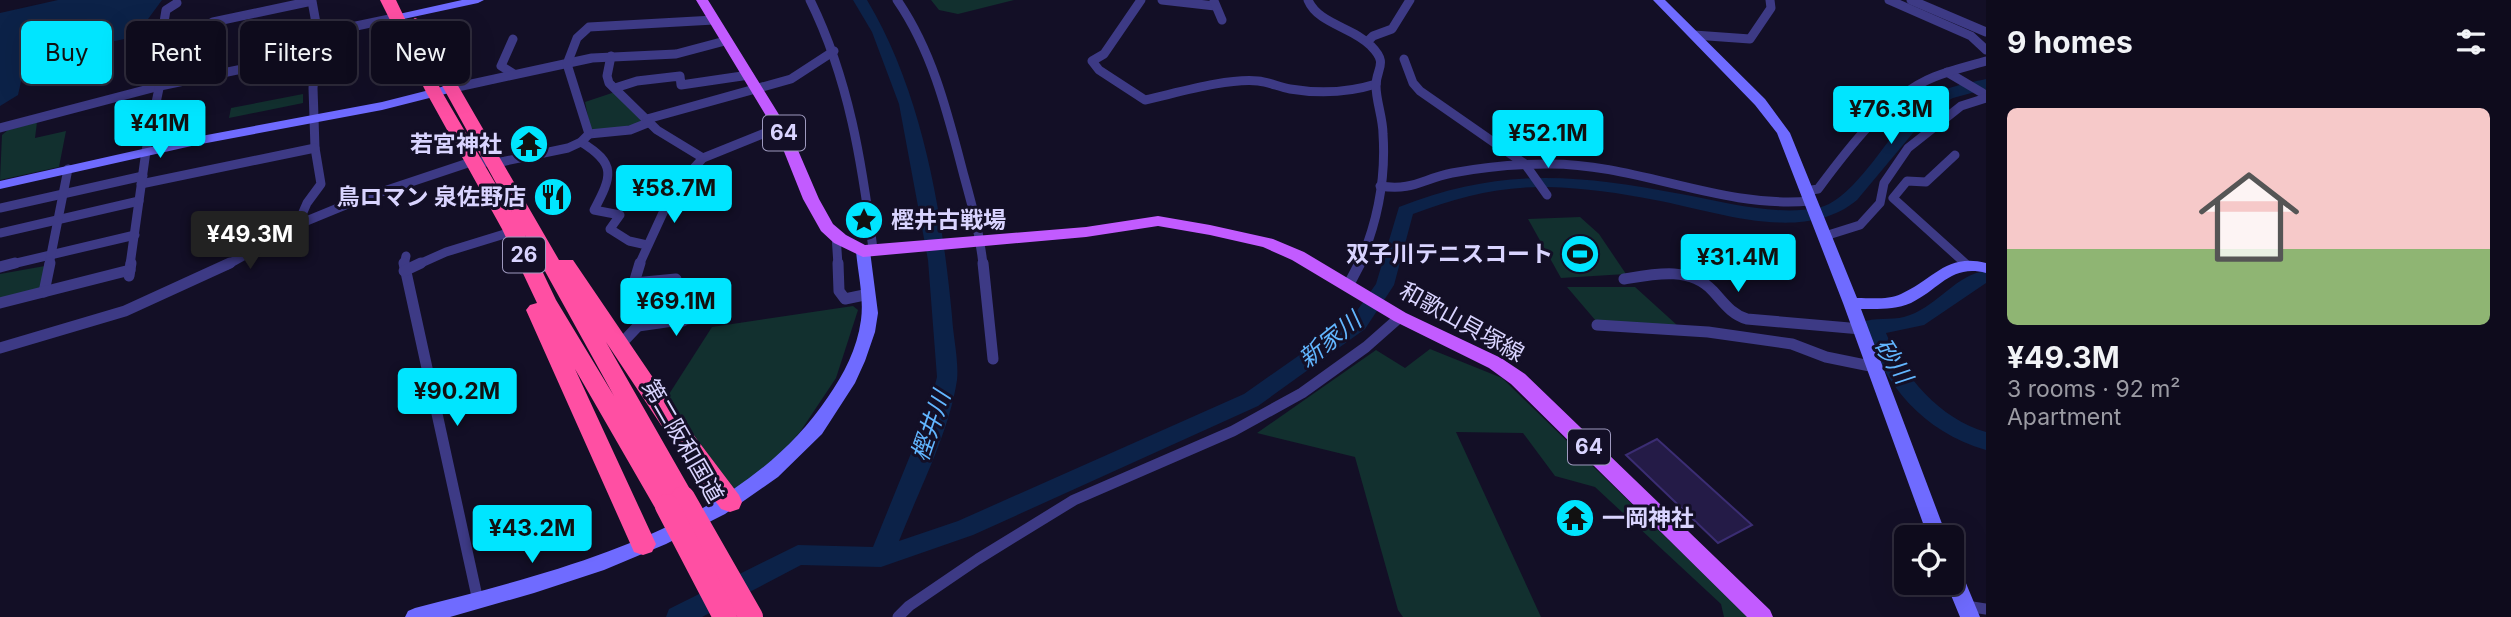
<!DOCTYPE html>
<meta charset="utf-8">
<style>
body{margin:0;font-family:Inter,"Noto Sans JP",sans-serif;background:#171425;color:#f1f3f6;height:100vh;display:flex;flex-direction:column;font-size:26px;white-space:nowrap}
*{box-sizing:border-box;margin:0}
p{font-size:23px;color:#9b9ba3}
.icon{flex:none;width:38px;height:38px;fill:none;stroke:currentColor;stroke-width:2;stroke-linecap:round;stroke-linejoin:round}
.map{position:relative;flex:1;overflow:hidden}
.side{display:flex;flex-direction:column;background:#0e0b1c;width:525px}
.side>*{flex:none}
.banner{position:absolute;left:21px;top:21px;width:665px;height:63px;display:flex;gap:14px}
.controls{position:absolute;left:1894px;top:525px;display:grid;gap:14px}
.controls a{display:grid;place-items:center;width:70px;height:70px;border-radius:10px;background:#0e0b1c;box-shadow:0 7px 28px #0002,0 0 0 2px #2e2b3b;font-size:35px}
.price{position:absolute;translate:-50% -60px;padding:0 16px;border-radius:7px;background:#00e5ff;color:#111;font-size:23px;line-height:46px;filter:drop-shadow(0 2px 4px #0008)}
.price::after{content:'';position:absolute;left:50%;top:42px;width:21px;height:16px;margin-left:-10px;background:inherit;clip-path:polygon(0 0,100% 0,50% 100%)}
.price.selected{background:#222;color:#fff}
ul{padding:0;list-style:none}
li{display:grid;align-content:center;gap:14px;height:371px;padding:0 21px}
li span{display:grid;place-items:center;height:217px;border-radius:10px;color:#555}
li>.icon{margin-inline-start:auto}
span .icon{width:126px;height:126px;fill:#fffc;stroke-width:1}
li b{font-size:30px}
h2{display:flex;justify-content:space-between;align-items:center;height:84px;padding:0 21px;font-size:30px}
.chip{padding:0 24px;border-radius:10px;background:#0e0b1c;box-shadow:0 7px 28px #0002,0 0 0 2px #2e2b3b;font-size:24px;line-height:63px}
.chip.selected{background:#00e5ff;color:#111}
main{display:flex;flex:1;min-height:0}
.map>svg:first-child{display:block}
</style>
<main>
<div class="map">
<svg width="1986" height="617" viewBox="0 0 1986 617">
<rect width="100%" height="100%" fill="#130f26"/>
<g fill="#12302f">
<path d="M931,0H1014L958,14L939,10Z"/>
<path d="M615,92L645,122L627,129L591,131L585,102Z"/>
<path d="M303,94V103L229,118L231,108Z"/>
<path d="M37,122L35,138L66,131L59,167L0,180L2,135L8,130Z"/>
<path d="M1580,217L1599,234L1626,274L1561,278L1528,219Z"/>
<path d="M45,266L41,291L0,301V274Z"/>
<path d="M1567,287H1635L1678,326L1596,321Z"/>
<path d="M853,306L858,310L836,378L800,432L761,476L728,491L664,402L712,327Z"/>
<path d="M1430,349L1502,378L1748,617H1724L1721,604L1595,487L1555,476L1523,433L1456,432L1541,617H1403L1398,610L1355,457L1257,433L1376,350L1405,368Z"/>
</g>
<path fill="#0c2248" d="M58,0H162L137,34L129,38L53,54L24,68L18,95L0,106V13Z"/>
<g fill="none" stroke-linecap="round" stroke-linejoin="round">
<g fill="#0c2248" fill-rule="evenodd">
<path d="M853,0H867C922,92 942,210 952,316C953,336 959,361 957,380C949,433 919,490 899,541L958,521L1244,394L1351,319L1376,284L1399,207C1500,167 1576,174 1681,194C1725,202 1773,216 1818,208C1856,200 1892,128 1921,103C1938,88 1965,84 1986,79V89L1953,98L1933,109L1857,200C1803,245 1716,211 1655,200C1620,193 1584,188 1548,187C1501,186 1457,197 1413,214L1394,285L1365,329L1258,406L973,535L881,567L801,565L702,617H666L669,609L798,545L873,547L929,409L937,377L928,260L899,104L872,32Z"/>
<path d="M1986,271V283L1924,325L1886,333C1903,376 1940,419 1986,432V450C1922,431 1886,386 1863,326L1866,321C1880,317 1896,321 1910,315C1938,305 1957,274 1986,271Z"/>
</g>
</g>
<g fill="#241b47" stroke="#3b2d73" stroke-width="2">
<path d="M407,59L413,71L384,80L378,67Z"/>
<path d="M1657,439L1752,525L1718,543L1626,455Z"/>
</g>
<g fill="none" stroke-linecap="round" stroke-linejoin="round">
<g stroke="#3d3a85" stroke-width="9">
<path d="M810,0C849,79 862,163 873,249"/>
<path d="M897,0C933,52 948,115 964,176C972,205 980,234 983,265"/>
<path d="M1141,0L1104,54L1092,61L1099,70L1145,100C1177,93 1226,78 1258,81C1269,82 1279,87 1290,89C1320,94 1347,93 1376,84"/>
<path d="M1162,0L1215,6"/>
<path d="M1308,0C1318,24 1353,27 1371,46C1389,64 1376,68 1376,86C1376,101 1383,118 1383,134C1386,179 1377,224 1359,265"/>
<path d="M1889,0L1971,36L1986,50"/>
<path d="M1911,0L1986,32"/>
<path d="M1214,1L1222,20"/>
<path d="M177,3L166,10L161,40L188,36L213,22L312,1L318,34L313,88L315,148L321,184L307,203L297,226"/>
<path d="M318,34L399,17"/>
<path d="M1694,35L1750,39L1771,8L1770,0"/>
<path d="M513,39L501,66L514,74"/>
<path d="M1367,42L1373,36L1392,29L1410,0"/>
<path d="M611,56L607,76L609,83L657,130L703,158"/>
<path d="M1404,59L1413,83L1420,91L1525,164L1547,195"/>
<path d="M1947,72L1986,95"/>
<path d="M453,88L592,58L676,54L725,41"/>
<path d="M615,88L637,81L680,76L681,85L749,75"/>
<path d="M647,119L791,79L834,51"/>
<path d="M0,128L160,86L315,54"/>
<path d="M589,134L630,130L650,122"/>
<path d="M581,142C617,164 612,176 594,210L620,215L610,229L629,241L647,245"/>
<path d="M1955,155L1926,182L1907,181L1893,198L1966,264"/>
<path d="M141,184L315,148"/>
<path d="M1380,186C1413,191 1422,179 1452,173C1483,167 1516,164 1547,164C1637,163 1719,209 1810,201"/>
<path d="M1806,191L1818,189C1847,150 1887,96 1934,77C1951,70 1969,66 1986,61"/>
<path d="M0,208L143,176"/>
<path d="M0,233L139,201"/>
<path d="M836,235L838,265"/>
<path d="M1825,236L1860,225L1880,203L1884,183L1908,148L1961,106L1986,98"/>
<path d="M8,265L135,235"/>
<path d="M49,265L68,169"/>
<path d="M130,265L146,151L169,40"/>
<path d="M227,265L304,222L360,199L474,161L496,163L568,148L581,142L589,134L567,64L577,38L589,27L714,20"/>
<path d="M404,265L406,256"/>
<path d="M417,265L446,252L511,232"/>
<path d="M639,265L673,191L703,158L780,127"/>
</g>
<g stroke="#3d3a85" stroke-width="11">
<path d="M404,263L478,601"/>
<path d="M838,263L839,291L845,299L869,294"/>
<path d="M983,263L993,359"/>
<path d="M0,267L15,263"/>
<path d="M404,271L421,263"/>
<path d="M129,276L131,263"/>
<path d="M1624,279C1654,274 1690,266 1713,291C1724,303 1731,314 1747,319L1861,329"/>
<path d="M634,283L676,279L683,321"/>
<path d="M1348,286L1360,263"/>
<path d="M44,292L50,263"/>
<path d="M0,303L130,270"/>
<path d="M1597,325L1708,332L1792,344L1826,357L1875,367"/>
<path d="M638,326L708,316"/>
<path d="M620,345L638,326L634,283L640,263"/>
<path d="M0,348L125,311L230,263"/>
<path d="M1966,606L1986,609"/>
<path d="M898,617L909,606L978,559L1074,500L1233,431L1302,393L1366,347L1400,317"/>
</g>
<g fill="#6f6bff" fill-rule="evenodd">
<path d="M462,0H484L478,3L399,20L393,17L399,14Z"/>
<path d="M1653,0H1665L1765,99L1790,133L1857,298C1871,298 1888,300 1901,294C1933,280 1946,253 1986,263V273C1951,264 1940,289 1911,303C1895,310 1878,309 1861,309L1947,537H1928L1843,303L1777,133L1755,105Z"/>
<path d="M453,84L459,88L457,91L382,110L196,145L0,189V181L196,137L382,102Z"/>
<path d="M863,246L870,251L878,313L875,332L865,361L855,383L822,434L778,477L725,514L666,544L604,570L534,593L450,617H405L408,611L415,608C559,571 740,528 828,397C844,374 857,349 861,320C864,297 858,274 856,251Z"/>
<path d="M1951,562L1958,564L1980,617H1960L1946,583H1951Z"/>
</g>
<path fill="#c25bff" fill-rule="evenodd" d="M696,0H708L791,134L819,199L833,224L846,235L865,245L1086,227L1158,216L1210,225L1273,239L1304,252L1406,313L1501,358L1525,374L1770,610L1773,617H1747L1511,384L1489,368L1394,321L1292,260L1263,247L1210,235L1158,226L1086,237L863,257L834,243L821,231L803,199L777,134Z"/>
<path fill="#ff4fa3" fill-rule="evenodd" d="M380,0H396L407,23L415,18L420,20L559,260H573L677,413L739,495L742,502L739,509L730,512L721,509L661,425L606,342L695,498L692,505L679,507L676,513L667,516L658,513L575,369L656,544L652,552L643,555L634,552L526,310L530,305L537,303L502,229L426,92ZM408,24L512,212L442,92ZM525,235L614,396L556,300Z"/>
<g stroke="#ff4fa3" stroke-width="24">
<path d="M683,498L751,617"/>
<path d="M667,506L725,617"/>
</g>
</g>
<defs>
<g id="temple-disc" transform="scale(2.0125)"><circle r="9.5" fill="#00e5ff" stroke="#130f26"/><path d="M0-6L5-2H3V0L6.5 2.5H4V6H1.5V3h-3V6H-4V2.5H-6.5L-3 0V-2H-5Z" fill="#111"/></g>
<g id="restaurant-disc" transform="scale(2.0125)"><circle r="9.5" fill="#00e5ff" stroke="#130f26"/><path d="M-5-6h1v4h1v-4h1v4h1v-4h1v5L-1.5 .5V6h-2V.5L-5-1ZM5-6V6H3V1.5H1.5Q1.5-4 5-6Z" fill="#111"/></g>
<g id="sight-disc" transform="scale(2.0125)"><circle r="9.5" fill="#00e5ff" stroke="#130f26"/><path d="M0-6L1.8-2.2L6-1.7L2.9 1.2L3.7 5.4L0 3.3L-3.7 5.4L-2.9 1.2L-6-1.7L-1.8-2.2Z" fill="#111"/></g>
<g id="stadium-disc" transform="scale(2.0125)"><circle r="9.5" fill="#00e5ff" stroke="#130f26"/><path d="M0-5a6.5 5 0 1 0 0 10a6.5 5 0 1 0 0-10ZM-3.5-1.8h7v3.6h-7Z" fill="#111"/></g>
</defs>
<g fill-rule="evenodd">
<use href="#temple-disc" x="529" y="144"/>
<use href="#restaurant-disc" x="553" y="197"/>
<use href="#sight-disc" x="864" y="220"/>
<use href="#stadium-disc" x="1580" y="254"/>
<use href="#temple-disc" x="1575" y="518"/>
</g>
<g text-anchor="middle" stroke-width="6" stroke-linejoin="round" paint-order="stroke">
<g fill="#130f26" stroke="#9e99be" stroke-width="2">
<rect x="763" y="115.5" width="42" height="35" rx="5"/>
<rect x="503" y="237.5" width="42" height="35" rx="5"/>
<rect x="1568" y="429.5" width="42" height="35" rx="5"/>
</g>
<g font-size="21" font-weight="bold" fill="#d9d4ff">
<text x="784" y="140">64</text>
<text x="524" y="262">26</text>
<text x="1589" y="454">64</text>
</g>
<g font-size="23" font-weight="bold" fill="#d9d4ff" stroke="#130f26" text-anchor="end">
<text x="502" y="152">若宮神社</text>
<text x="526" y="205">鳥ロマン 泉佐野店</text>
<text x="891" y="228" text-anchor="start">樫井古戦場</text>
<text x="1553" y="262">双子川テニスコート</text>
<text x="1602" y="526" text-anchor="start">一岡神社</text>
</g>
<g font-size="23" fill="#d9d4ff" stroke="#130f26">
<text transform="translate(1462 322) rotate(29)" y="8">和歌山貝塚線</text>
<text transform="translate(683 441) rotate(60)" y="8">第二阪和国道</text>
</g>
<g font-size="24" font-style="italic" fill="#62b6ff" stroke="#130f26">
<text transform="translate(1330 340) rotate(-39)" y="8">新家川</text>
<text transform="translate(1893 361) rotate(58)" y="8">砂川</text>
<text transform="translate(931 426) rotate(-71)" y="8">樫井川</text>
</g>
</g>
</svg>
<div class="controls">
<a><svg class="icon" aria-label="locate" viewBox="0 0 24 24"><circle cx="12" cy="12" r="6"/><path d="M12 2v4M12 18v4M2 12h4M18 12h4"/></svg></a>
</div>
<b class="price" style="left:1891px;top:146px">¥76.3M</b>
<b class="price" style="left:160px;top:160px">¥41M</b>
<b class="price" style="left:1548px;top:170px">¥52.1M</b>
<b class="price" style="left:674px;top:225px">¥58.7M</b>
<b class="price selected" style="left:250px;top:271px">¥49.3M</b>
<b class="price" style="left:1738px;top:294px">¥31.4M</b>
<b class="price" style="left:676px;top:338px">¥69.1M</b>
<b class="price" style="left:457px;top:428px">¥90.2M</b>
<b class="price" style="left:532px;top:565px">¥43.2M</b>
<div class="banner">
<a class="chip selected">Buy</a>
<a class="chip">Rent</a>
<a class="chip">Filters</a>
<a class="chip">New</a>
</div>
</div>
<section class="side">
<h2>9 homes<svg class="icon" aria-label="filters" viewBox="0 0 24 24"><path d="M4 7h16M4 17h16"/><circle cx="9" cy="7" r="2"/><circle cx="15" cy="17" r="2"/></svg></h2>
<ul>
<li><span style="background:linear-gradient(#f6c9c9 65%,#8fb573 0)"><svg class="icon" aria-label="home" viewBox="0 0 24 24"><path d="M3 11l9-7 9 7M6 9v11h12V9"/></svg></span><div><b>¥49.3M</b><p>3 rooms · 92 m²</p><p>Apartment</p></div></li>
</ul>
</section>
</main>
